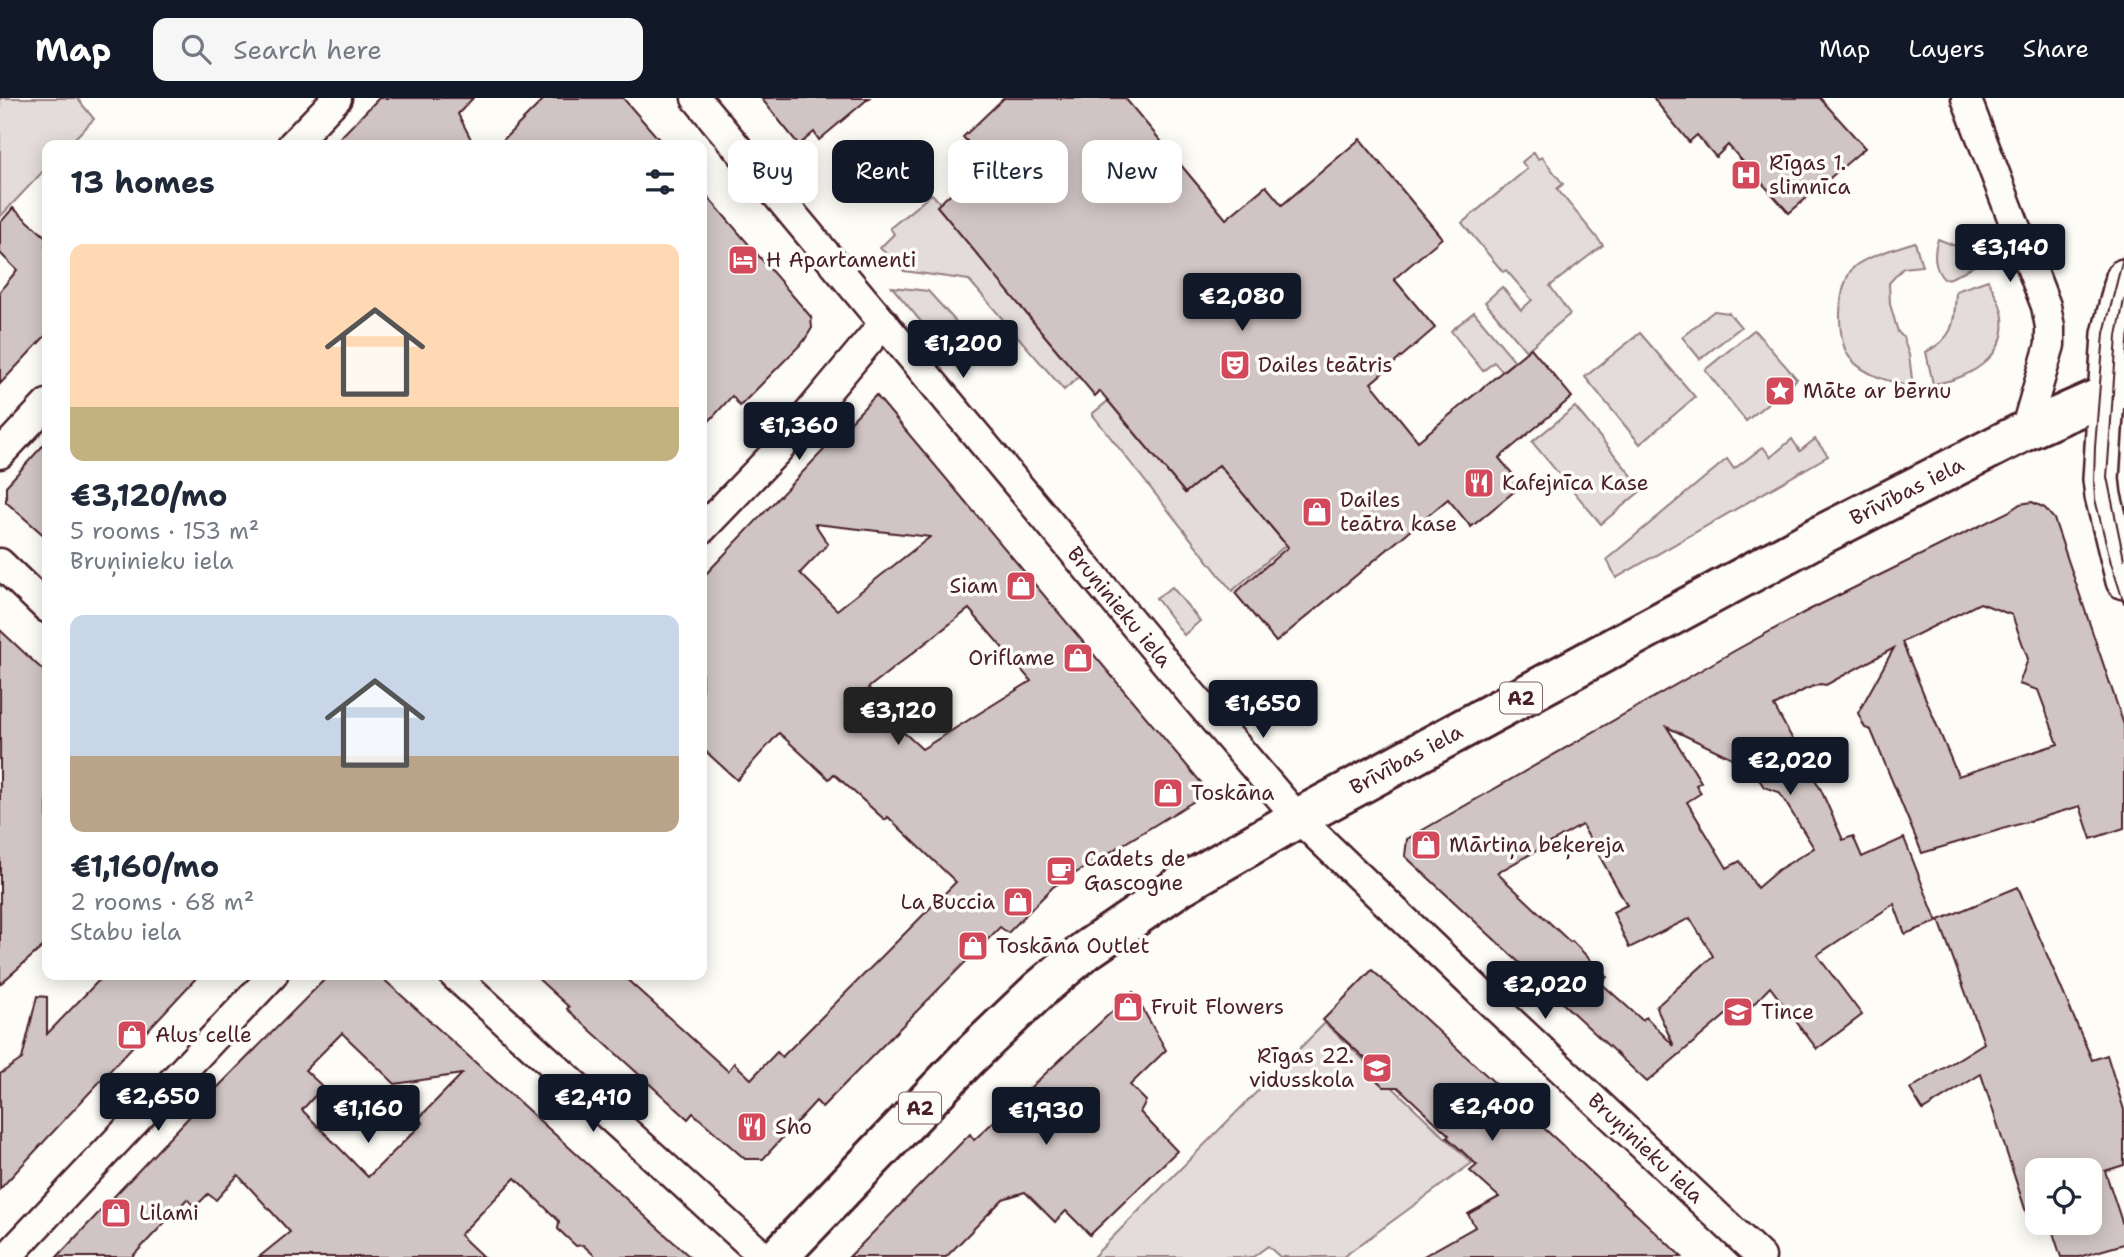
<!DOCTYPE html>
<meta charset="utf-8">
<style>
body{margin:0;font-family:"Shantell Sans",sans-serif;background:#f6f6f7;color:#1f2937;height:100vh;display:flex;flex-direction:column;font-size:26px;white-space:nowrap}
*{box-sizing:border-box;margin:0}
p{font-size:23px;color:#747a83}
.icon{flex:none;width:38px;height:38px;fill:none;stroke:currentColor;stroke-width:2;stroke-linecap:round;stroke-linejoin:round}
.map{position:relative;flex:1;overflow:hidden}
.drawer{position:absolute;left:42px;top:42px;width:665px;height:840px;display:flex;flex-direction:column;background:#fff;border-radius:14px;box-shadow:0 4px 18px #0003}
.drawer>*{flex:none}
.top-card{position:absolute;left:728px;top:42px;width:665px;height:63px;display:flex;gap:14px}
.tools{position:absolute;left:2025px;top:1060px;display:grid;gap:14px}
.tools a{display:grid;place-items:center;width:77px;height:77px;border-radius:14px;background:#fff;box-shadow:0 4px 18px #0003;font-size:35px}
.price{position:absolute;translate:-50% -60px;padding:0 16px;border-radius:7px;background:#111827;color:#fff;font-size:23px;line-height:46px;filter:drop-shadow(0 2px 4px #0008)}
.price::after{content:'';position:absolute;left:50%;top:42px;width:21px;height:16px;margin-left:-10px;background:inherit;clip-path:polygon(0 0,100% 0,50% 100%)}
.price.on{background:#222;color:#fff}
ul{padding:0;list-style:none}
li{display:grid;align-content:center;gap:14px;height:371px;padding:0 28px}
li span{display:grid;place-items:center;height:217px;border-radius:14px;color:#555}
li>.icon{margin-inline-start:auto}
span .icon{width:126px;height:126px;fill:#fffc;stroke-width:1}
li b{font-size:30px}
h2{display:flex;justify-content:space-between;align-items:center;height:84px;padding:0 28px;font-size:30px}
.tag{padding:0 24px;border-radius:14px;background:#fff;box-shadow:0 4px 18px #0003;font-size:24px;line-height:63px}
.tag.on{background:#111827;color:#fff}
header{display:flex;align-items:center;gap:42px;box-sizing:border-box;height:98px;padding:0 35px;background:#111827;color:#fff}
header strong{font-size:33px}
nav{display:flex;gap:38px;margin-inline-start:auto;font-size:24px}
.search{width:490px;height:63px;background:#f6f6f7;display:flex;align-items:center;gap:18px;box-sizing:border-box;padding:0 24px;border-radius:14px;color:#747a83;font-size:26px}
.map>svg:first-child{display:block}
</style>
<header>
<strong>Map</strong>
<div class="search"><svg class="icon" aria-label="search" viewBox="0 0 24 24"><circle cx="10" cy="10" r="6"/><path d="M15 15l6 6"/></svg>Search here</div>
<nav><a>Map</a><a>Layers</a><a>Share</a></nav>
</header>
<div class="map">
<svg width="2124" height="1159" viewBox="0 0 2124 1159">
<rect width="100%" height="100%" fill="#fdfcf7"/>
<filter id="ink" filterUnits="userSpaceOnUse"><feTurbulence type="fractalNoise" baseFrequency=".0143" numOctaves="2"/><feDisplacementMap in="SourceGraphic" scale="14" xChannelSelector="R" yChannelSelector="G"/><feConvolveMatrix kernelMatrix="1 2 1 2 8 2 1 2 1" color-interpolation-filters="sRGB"/></filter>
<g filter="url(#ink)">
<g fill="#e3dcda" stroke="#967e82" stroke-width="2">
<path d="M0,0H77L94,21L68,47H47V69L0,119Z"/>
<path d="M1534,54L1538,61L1542,59L1563,86L1557,91L1603,147L1550,188L1570,216L1526,253L1485,204L1502,189L1521,212L1532,202L1506,172L1503,174L1462,125L1527,71L1522,64Z"/>
<path d="M932,96L940,105L937,108L1063,260L1084,274L1064,292L969,182L904,173L880,150L894,136L890,130Z"/>
<path d="M1938,141L1958,149V160H1975L1976,167L1951,180L1944,181C1934,172 1933,154 1938,141Z"/>
<path d="M1915,144L1922,168L1903,170L1889,185L1890,206L1898,234L1903,239L1909,257L1913,289C1891,284 1865,278 1850,260C1835,242 1837,184 1855,168C1867,158 1900,149 1915,144Z"/>
<path d="M1988,182C1992,190 1997,199 2000,207C2016,253 1973,281 1933,286L1926,254C1956,239 1954,223 1956,193Z"/>
<path d="M892,189L928,193L980,250C968,258 961,260 948,256Z"/>
<path d="M1714,213L1729,215L1741,229L1700,261L1682,239Z"/>
<path d="M1474,214L1515,263L1502,273L1494,264L1483,273L1451,233Z"/>
<path d="M1754,232L1797,281L1746,323L1705,272Z"/>
<path d="M1640,235L1695,299L1640,346L1585,279Z"/>
<path d="M1108,303L1185,395L1219,367L1286,447L1232,493L1092,316Z"/>
<path d="M1575,309L1643,391L1601,426L1532,344Z"/>
<path d="M1792,341L1800,353L1815,341L1828,358L1616,480L1607,461L1727,361L1734,371L1763,349L1771,359Z"/>
<path d="M1172,489L1200,523L1184,537L1156,500Z"/>
<path d="M1325,925L1472,1065L1343,1159H1280L1268,1148L1253,1159H1093Z"/>
</g>
<g fill="#d0c5c4" stroke="#4a1f2b" stroke-width="2" fill-rule="evenodd">
<path d="M379,0H473L458,16L474,47H333Z"/>
<path d="M545,0H623L664,47H498Z"/>
<path d="M761,0H869L819,42L814,34L799,47Z"/>
<path d="M1004,0H1125L1226,121L1266,88L1282,107L1360,41L1442,140L1394,181L1435,230L1371,285L1418,343L1531,250L1572,299L1499,360L1522,387L1471,429L1448,401L1276,544L1235,495L1288,449L1219,367L1185,395L1100,293L1095,298L937,108L986,63L963,39Z"/>
<path d="M1653,0H1820L1865,50L1789,115L1728,47L1716,59L1697,37L1689,44Z"/>
<path d="M702,92L811,219L812,230L804,243L740,308L732,298L702,331Z"/>
<path d="M13,110L47,140L45,149L47,150V236L0,286V193L17,172L0,155V125Z"/>
<path d="M876,297L1209,694L1053,789L1008,835L1000,829L822,1009L816,1003L763,1061H745L693,1015L688,1021L567,911L569,909L534,877H622L728,973L734,965L751,981L777,954L782,959L956,784L888,719L885,722L834,676L829,681L779,635L737,682L702,650V480ZM815,426L922,438L930,439L837,512L800,475L828,446ZM969,511L1031,583L922,651L887,619L893,613L868,590Z"/>
<path d="M47,343V440L6,404V388Z"/>
<path d="M2032,404L2045,410L2054,421L2124,627V730L2091,741L2080,708L1922,755L1871,632L1865,630L1858,615L1894,550L1826,587L1820,586L1806,591L1774,608L1821,692L1843,742L1853,738L1862,759L1904,740L1937,824L1905,836L1894,806L1817,857L1862,917L1817,951L1770,889L1747,913L1741,904L1647,984L1405,758L1407,741L1736,552L1805,514L2008,414L2020,406ZM1980,505L2012,517L2028,561L2019,586L2038,592L2058,646L1958,678L1902,544ZM1667,629L1751,669L1764,689L1779,694L1814,750L1778,772L1757,790L1740,763L1727,770L1687,704L1701,695L1696,687L1701,684ZM1582,727L1627,807L1613,814L1629,850L1690,820L1713,858L1656,909L1674,948L1646,919L1642,922L1601,885L1607,879L1572,843L1570,844L1497,775Z"/>
<path d="M0,532L47,576V845L0,886Z"/>
<path d="M2018,789L2092,962L2107,957L2124,1012V1067L2105,1073L2124,1130V1146L2079,1159H2061L2050,1125H2090V1073H2037V1128L2031,1129L1981,976L1923,1012L1910,991L1984,945L1939,822Z"/>
<path d="M1372,872L1559,1044L1682,1159H1422L1475,1129L1468,1116L1499,1099L1470,1073L1477,1067L1447,1039L1449,1037L1398,989H1384L1372,978L1371,966L1323,922Z"/>
<path d="M104,877H199L0,1091V976L22,961L37,898L47,899V936Z"/>
<path d="M329,877H379L690,1159H596L583,1147L576,1148L558,1131L559,1123L515,1080L460,1137L483,1159H259L290,1134L238,1077L216,1102L208,1096L195,1109L187,1101L132,1159H57L208,999ZM342,935L395,986L462,976L418,1021L423,1025L368,1079L302,1012L323,989L305,972Z"/>
<path d="M1133,894L1166,952L1130,987L1146,1003L1140,1014L1177,1053L1090,1137L1066,1113L1055,1124L1025,1094L1003,1101L946,1159H849L970,1036L974,1042Z"/>
</g>
<g fill="none" stroke-linecap="round" stroke-linejoin="round">
<g stroke="#4a1f2b" stroke-width="33">
<g id="minor">
<path id="s1" d="M696,0L1191,595L1298,720L1484,898L1761,1159"/>
<path d="M1966,0L2046,208L2050,229V247L2025,333"/>
<path d="M292,47L337,0"/>
<path d="M0,356L47,306"/>
<path d="M702,431L777,353L884,225"/>
<path d="M0,465L47,510"/>
<path d="M454,877L764,1159"/>
<path d="M7,1159L273,877"/>
</g>
</g>
<g stroke="#4a1f2b" stroke-width="40">
<path id="tertiary" d="M2124,179L2110,236L2101,381L2103,398L2124,483"/>
</g>
<g stroke="#4a1f2b" stroke-width="44">
<g id="trunk">
<path id="s2" d="M778,1159L969,959L1040,891L1085,853L1180,788L1298,720L1819,438L2025,333L2124,289"/>
</g>
</g>
<use href="#minor" stroke="#fdfcf7" stroke-width="28"/>
<use href="#tertiary" stroke="#fdfcf7" stroke-width="35"/>
<use href="#trunk" stroke="#fdfcf7" stroke-width="38"/>
<g stroke="#4a1f2b" stroke-width="2">
<path d="M2124,156L2104,235L2095,349L2094,383L2095,401L2111,465L2124,505"/>
<path d="M2124,202L2117,238L2107,379L2124,461"/>
</g>
</g>
</g>
<defs>
<g id="hospital-square" transform="scale(1.575)"><rect x="-9" y="-9" width="18" height="18" rx="4" fill="#d1495b" stroke="#fdfcf7"/><path d="M-5-5h3v3.5h4V-5h3V5h-3V1.5h-4V5h-3Z" fill="#fff"/></g>
<g id="hotel-square" transform="scale(1.575)"><rect x="-9" y="-9" width="18" height="18" rx="4" fill="#d1495b" stroke="#fdfcf7"/><path d="M-6-4.5h1.5V1H6V5H4.5V3h-9V5H-6ZM-4 0a1.8 1.8 0 1 1 3.6 0ZM.5 0V-2.5h3Q6-2.5 6 0Z" fill="#fff"/></g>
<g id="theatre-square" transform="scale(1.575)"><rect x="-9" y="-9" width="18" height="18" rx="4" fill="#d1495b" stroke="#fdfcf7"/><path d="M-5-5.5Q0-4 5-5.5V0Q5 5 0 6Q-5 5-5 0ZM-3.3-2.5H-1v1.5H-3.3ZM1-2.5H3.3v1.5H1ZM-2.8 1Q0 5.5 2.8 1Z" fill="#fff"/></g>
<g id="sight-square" transform="scale(1.575)"><rect x="-9" y="-9" width="18" height="18" rx="4" fill="#d1495b" stroke="#fdfcf7"/><path d="M0-6L1.8-2.2L6-1.7L2.9 1.2L3.7 5.4L0 3.3L-3.7 5.4L-2.9 1.2L-6-1.7L-1.8-2.2Z" fill="#fff"/></g>
<g id="restaurant-square" transform="scale(1.575)"><rect x="-9" y="-9" width="18" height="18" rx="4" fill="#d1495b" stroke="#fdfcf7"/><path d="M-5-6h1v4h1v-4h1v4h1v-4h1v5L-1.5 .5V6h-2V.5L-5-1ZM5-6V6H3V1.5H1.5Q1.5-4 5-6Z" fill="#fff"/></g>
<g id="shop-square" transform="scale(1.575)"><rect x="-9" y="-9" width="18" height="18" rx="4" fill="#d1495b" stroke="#fdfcf7"/><path d="M-5-2.5h2.3a2.7 3.5 0 0 1 5.4 0H5L5.5 6h-11ZM-1.5-2.5h3a1.5 2.3 0 0 0-3 0Z" fill="#fff"/></g>
<g id="cafe-square" transform="scale(1.575)"><rect x="-9" y="-9" width="18" height="18" rx="4" fill="#d1495b" stroke="#fdfcf7"/><path d="M-5.5-4.5H6V0H3Q3 3.5 0 3.5H-2.5Q-5.5 3.5-5.5 0ZM3-3.2v2h1.7v-2ZM-6 4.5H4V6H-6Z" fill="#fff"/></g>
<g id="school-square" transform="scale(1.575)"><rect x="-9" y="-9" width="18" height="18" rx="4" fill="#d1495b" stroke="#fdfcf7"/><path d="M0-5L7-2L0 1L-7-2ZM-4 1L0 2.5L4 1V4Q0 6-4 4Z" fill="#fff"/></g>
</defs>
<g fill-rule="evenodd">
<use href="#hospital-square" x="1746" y="77"/>
<use href="#hotel-square" x="743" y="162"/>
<use href="#theatre-square" x="1235" y="267"/>
<use href="#sight-square" x="1780" y="293"/>
<use href="#restaurant-square" x="1479" y="385"/>
<use href="#shop-square" x="1317" y="414"/>
<use href="#shop-square" x="1021" y="488"/>
<use href="#shop-square" x="1078" y="560"/>
<use href="#shop-square" x="1168" y="695"/>
<use href="#shop-square" x="1426" y="747"/>
<use href="#cafe-square" x="1061" y="773"/>
<use href="#shop-square" x="1018" y="804"/>
<use href="#shop-square" x="973" y="848"/>
<use href="#shop-square" x="1128" y="909"/>
<use href="#school-square" x="1738" y="914"/>
<use href="#shop-square" x="132" y="937"/>
<use href="#school-square" x="1377" y="970"/>
<use href="#restaurant-square" x="752" y="1029"/>
<use href="#shop-square" x="116" y="1115"/>
</g>
<g text-anchor="middle" stroke-width="7" stroke-linejoin="round" paint-order="stroke">
<g fill="#fdfcf7" stroke="#806168" stroke-width="2">
<rect x="1500" y="584.5" width="42" height="31" rx="5"/>
<rect x="899" y="994.5" width="42" height="31" rx="5"/>
</g>
<g font-size="19" font-weight="bold" fill="#4a1f2b">
<text x="1521" y="607">A2</text>
<text x="920" y="1017">A2</text>
</g>
<g font-size="21" fill="#4a1f2b" stroke="#fdfcf7" text-anchor="start">
<text x="1769" y="72">Rīgas 1.<tspan x="1769" dy="24">slimnīca</tspan></text>
<text x="766" y="169">H Apartamenti</text>
<text x="1258" y="274">Dailes teātris</text>
<text x="1803" y="300">Māte ar bērnu</text>
<text x="1502" y="392">Kafejnīca Kase</text>
<text x="1340" y="409">Dailes<tspan x="1340" dy="24">teātra kase</tspan></text>
<text x="998" y="495" text-anchor="end">Siam</text>
<text x="1055" y="567" text-anchor="end">Oriflame</text>
<text x="1191" y="702">Toskāna</text>
<text x="1449" y="754">Mārtiņa beķereja</text>
<text x="1084" y="768">Cadets de<tspan x="1084" dy="24">Gascogne</tspan></text>
<text x="995" y="811" text-anchor="end">La Buccia</text>
<text x="996" y="855">Toskāna Outlet</text>
<text x="1151" y="916">Fruit Flowers</text>
<text x="1761" y="921">Tince</text>
<text x="155" y="944">Alus celle</text>
<text x="1354" y="965" text-anchor="end">Rīgas 22.<tspan x="1354" dy="24">vidusskola</tspan></text>
<text x="775" y="1036">Sho</text>
<text x="139" y="1122">Lilami</text>
</g>
<g font-size="21" fill="#4a1f2b" stroke="#fdfcf7">
<text dy="7" stroke="none"><textPath href="#s2" startOffset="1376">Brīvības iela</textPath></text>
<text dy="7" stroke="none"><textPath href="#s1" startOffset="662">Bruņinieku iela</textPath></text>
<text dy="7" stroke="none"><textPath href="#s2" startOffset="808">Brīvības iela</textPath></text>
<text dy="7" stroke="none"><textPath href="#s1" startOffset="1418">Bruņinieku iela</textPath></text>
</g>
</g>
</svg>
<div class="tools">
<a><svg class="icon" aria-label="locate" viewBox="0 0 24 24"><circle cx="12" cy="12" r="6"/><path d="M12 2v4M12 18v4M2 12h4M18 12h4"/></svg></a>
</div>
<b class="price" style="left:2010px;top:186px">€3,140</b>
<b class="price" style="left:1242px;top:235px">€2,080</b>
<b class="price" style="left:963px;top:282px">€1,200</b>
<b class="price" style="left:799px;top:364px">€1,360</b>
<b class="price" style="left:1263px;top:642px">€1,650</b>
<b class="price on" style="left:898px;top:649px">€3,120</b>
<b class="price" style="left:1790px;top:699px">€2,020</b>
<b class="price" style="left:1545px;top:923px">€2,020</b>
<b class="price" style="left:158px;top:1035px">€2,650</b>
<b class="price" style="left:593px;top:1036px">€2,410</b>
<b class="price" style="left:1492px;top:1045px">€2,400</b>
<b class="price" style="left:368px;top:1047px">€1,160</b>
<b class="price" style="left:1046px;top:1049px">€1,930</b>
<div class="top-card">
<a class="tag">Buy</a>
<a class="tag on">Rent</a>
<a class="tag">Filters</a>
<a class="tag">New</a>
</div>
<section class="drawer">
<h2>13 homes<svg class="icon" aria-label="filters" viewBox="0 0 24 24"><path d="M4 7h16M4 17h16"/><circle cx="9" cy="7" r="2"/><circle cx="15" cy="17" r="2"/></svg></h2>
<ul>
<li><span style="background:linear-gradient(#ffd9b3 75%,#c2b280 0)"><svg class="icon" aria-label="home" viewBox="0 0 24 24"><path d="M3 11l9-7 9 7M6 9v11h12V9"/></svg></span><div><b>€3,120/mo</b><p>5 rooms · 153 m²</p><p>Bruņinieku iela</p></div></li>
<li><span style="background:linear-gradient(#c9d6e8 65%,#b9a48a 0)"><svg class="icon" aria-label="home" viewBox="0 0 24 24"><path d="M3 11l9-7 9 7M6 9v11h12V9"/></svg></span><div><b>€1,160/mo</b><p>2 rooms · 68 m²</p><p>Stabu iela</p></div></li>
</ul>
</section>
</div>
